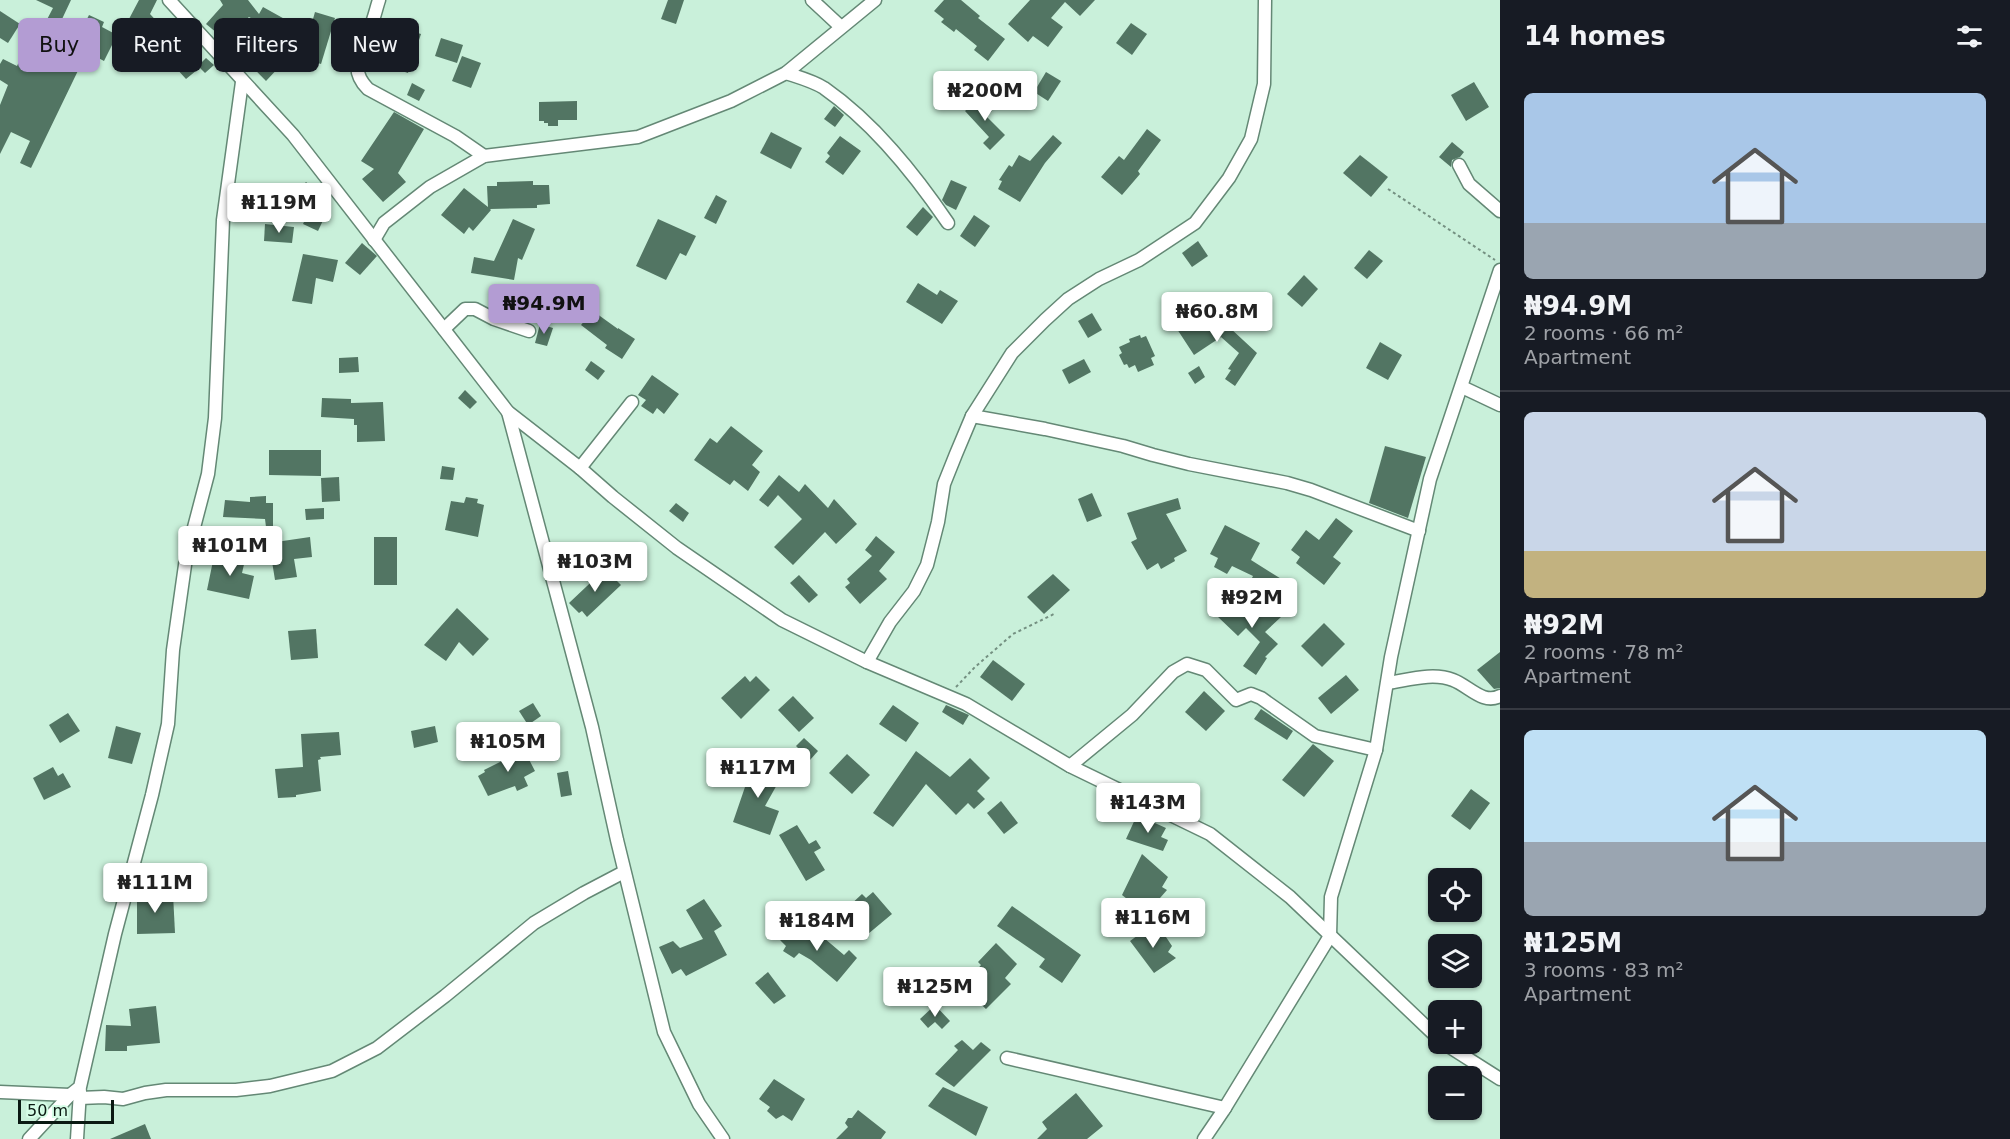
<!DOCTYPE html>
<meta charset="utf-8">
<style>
body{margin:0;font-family:"DejaVu Sans",sans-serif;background:#242831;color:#f1f3f6;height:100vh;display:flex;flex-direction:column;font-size:22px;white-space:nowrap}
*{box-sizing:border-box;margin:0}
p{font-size:20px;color:#9ea1a6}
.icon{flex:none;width:33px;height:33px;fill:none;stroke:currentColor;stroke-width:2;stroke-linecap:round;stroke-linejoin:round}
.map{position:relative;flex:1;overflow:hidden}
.sheet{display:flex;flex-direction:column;background:#171b24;width:510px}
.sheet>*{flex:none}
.top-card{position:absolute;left:18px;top:18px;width:570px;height:54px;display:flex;gap:12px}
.tools{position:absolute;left:1428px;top:868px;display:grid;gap:12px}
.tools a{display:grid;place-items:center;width:54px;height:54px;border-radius:9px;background:#171b24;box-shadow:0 2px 4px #0004;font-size:30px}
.scale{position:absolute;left:18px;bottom:15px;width:96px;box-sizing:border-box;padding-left:6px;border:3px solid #0a1912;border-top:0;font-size:16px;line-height:21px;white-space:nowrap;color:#0a1912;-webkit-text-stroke:4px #d6fde7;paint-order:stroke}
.price{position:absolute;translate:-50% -51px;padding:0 14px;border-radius:6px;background:#fff;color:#222;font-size:20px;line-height:39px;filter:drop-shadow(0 2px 3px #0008)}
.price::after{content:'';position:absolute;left:50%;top:36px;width:18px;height:14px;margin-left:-9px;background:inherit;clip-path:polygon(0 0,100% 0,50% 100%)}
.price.current{background:#b39cd3;color:#111}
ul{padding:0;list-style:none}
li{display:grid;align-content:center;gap:12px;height:318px;padding:0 24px}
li+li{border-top:2px solid #363941}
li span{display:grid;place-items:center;height:186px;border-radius:9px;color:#555}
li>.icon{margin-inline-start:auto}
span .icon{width:108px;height:108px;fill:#fffc;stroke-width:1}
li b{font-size:26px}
h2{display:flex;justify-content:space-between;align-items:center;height:72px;padding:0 24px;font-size:26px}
.pill{padding:0 21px;border-radius:9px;background:#171b24;box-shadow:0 2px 4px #0004;font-size:21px;line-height:54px}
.pill.current{background:#b39cd3;color:#111}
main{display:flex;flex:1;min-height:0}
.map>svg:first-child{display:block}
</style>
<main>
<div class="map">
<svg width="1500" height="1139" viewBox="0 0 1500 1139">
<rect width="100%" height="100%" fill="#c9f0da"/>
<g fill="#527563">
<path d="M36,0H71L55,34L75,43L89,15L104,22L102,27L117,35L104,61L87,52L31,168L20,163L30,141L11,132L0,154V105L8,85L0,80V64L3,59L17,66L37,26L42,29L53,8Z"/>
<path d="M139,0H157L150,14L179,45L177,46L197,70L186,79L166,57L164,59L139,33L134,43L120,36Z"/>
<path d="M220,0H248L259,14L263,7L290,22L283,35L249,17L234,29L252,46L257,40L282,64L266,81L228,42L206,24L223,5Z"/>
<path d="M668,0H684L676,24L661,19Z"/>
<path d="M944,0H961L980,16L978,18L1005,39L988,61L974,50L977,46L956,29L954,32L941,22L944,19L934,11Z"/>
<path d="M1030,0H1095L1080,16L1065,2L1051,18L1063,27L1048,47L1033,36L1028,42L1008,24Z"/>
<path d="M0,11L20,24L8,43L0,38Z"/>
<path d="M315,12L335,18L321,64L302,58Z"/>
<path d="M1131,23L1147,34L1132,55L1116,43Z"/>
<path d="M398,27L421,34L408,73L384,65Z"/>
<path d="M441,38L463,45L457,63L435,56Z"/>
<path d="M462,56L481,63L471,88L452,81Z"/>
<path d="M206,58L214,65L205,73L198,66Z"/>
<path d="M1046,72L1061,81L1048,101L1034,92Z"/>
<path d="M994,73L1008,83L1001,93L987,82Z"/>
<path d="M1474,82L1489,107L1466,121L1451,95Z"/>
<path d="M412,83L425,90L419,101L407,95Z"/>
<path d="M979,97L992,111L986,116L1005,135L990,150L983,143L989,137L965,111Z"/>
<path d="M577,101V120H558V126H548V123H544V121H539V102Z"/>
<path d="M834,106L844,115L835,127L824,119Z"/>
<path d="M394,112L424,129L398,173L406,182L383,202L362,179L374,169L361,161Z"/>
<path d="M1147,129L1161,140L1138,171L1140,174L1122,195L1101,177L1119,156L1124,160Z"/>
<path d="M771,132L802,148L791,169L760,153Z"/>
<path d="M1053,135L1062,143L1045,163L1020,202L998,189L1002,181L999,180L1009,165L1012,167L1019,155L1030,161Z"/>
<path d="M840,136L861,151L843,175L825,162L830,156L827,153Z"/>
<path d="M1452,142L1464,152L1460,157L1452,160L1451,167L1439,157Z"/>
<path d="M1360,155L1388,177L1371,197L1343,173Z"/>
<path d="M951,180L967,187L956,210L946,205L942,200Z"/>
<path d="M533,181V185H549L550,204L537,205V208L490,209L491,210L473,231L469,227L464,234L441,215L464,188L488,207L487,186H497V182Z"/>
<path d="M306,182L319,193L307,205L295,194Z"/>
<path d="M716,195L727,201L716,224L704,218Z"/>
<path d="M311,207L326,214L318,231L303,224Z"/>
<path d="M923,207L933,217L917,236L906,227Z"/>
<path d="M974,215L990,226L975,247L960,236Z"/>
<path d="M513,219L535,229L522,260L518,258L514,280L471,273L474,257L494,261Z"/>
<path d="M658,219L696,236L686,256L680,253L666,280L636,266Z"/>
<path d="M265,224L294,227L292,243L264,241Z"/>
<path d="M1198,241L1208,256L1192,267L1182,253Z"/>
<path d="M362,243L377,256L360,275L345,263Z"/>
<path d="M1369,250L1383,261L1367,279L1354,268Z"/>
<path d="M303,254L338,260L333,282L316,278L312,304L292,301Z"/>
<path d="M1304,275L1318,289L1302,307L1287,294Z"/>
<path d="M918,283L937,295L940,290L958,301L942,324L906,302Z"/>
<path d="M593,311L618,329V328L635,339L622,359L605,348L607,345L581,325Z"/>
<path d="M1092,313L1102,330L1088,338L1078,321Z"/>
<path d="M1198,314L1202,319L1204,317L1207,322L1211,319L1222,334L1229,327L1257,353L1235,386L1225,379L1231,370L1228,369L1239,353L1221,337L1194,355L1177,329L1181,326L1179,323L1191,315L1193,318Z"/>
<path d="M540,324L553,328L547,346L535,343Z"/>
<path d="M1140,335L1141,338L1146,336L1155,356L1151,358L1154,365L1138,372L1135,365L1129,368L1127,364L1124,365L1119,355L1122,353L1119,347L1130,342L1129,339Z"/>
<path d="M1380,342L1402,355L1388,380L1366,368Z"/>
<path d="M358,357L359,372L339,373V358Z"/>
<path d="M1084,359L1091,372L1069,384L1062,370Z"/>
<path d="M591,361L605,371L598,380L585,370Z"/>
<path d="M1199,366L1205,377L1195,384L1188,373Z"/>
<path d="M652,375L679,394L664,414L657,408L653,414L641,406L646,400L638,395Z"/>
<path d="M465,390L477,402L470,409L458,398Z"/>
<path d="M322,398L351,399V403L383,402L385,441L357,442V425H354V419L321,417Z"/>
<path d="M731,426L763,451L752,465L760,472L748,491L734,480L730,485L694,460L710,438L717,443Z"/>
<path d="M1385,446L1426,457L1408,518L1369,503Z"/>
<path d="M269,450H321V476L269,475Z"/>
<path d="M442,466L455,468L453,480L440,479Z"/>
<path d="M779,475L799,492L805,484L828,508L834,499L857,524L836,544L825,532L793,565L774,547L802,519L778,495L768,507L759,500Z"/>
<path d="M339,477L340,501L322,502L321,478Z"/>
<path d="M1092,493L1102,516L1087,522L1078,499Z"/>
<path d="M266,496V503H273V535H267L265,519L223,517L225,500L250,502V497Z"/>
<path d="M466,497L478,499L477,503L484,505L478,537L445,530L451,501L464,503Z"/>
<path d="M1178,498L1181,509L1166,514L1187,551L1174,558L1175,561L1161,569L1158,563L1147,570L1131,542L1137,539L1127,513Z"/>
<path d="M676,503L689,513L683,522L669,511Z"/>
<path d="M324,508V519L306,520L305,509Z"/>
<path d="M1336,518L1353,531L1333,557L1341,563L1324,585L1296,563L1300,557L1291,550L1306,530L1319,540Z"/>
<path d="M1225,525L1260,543L1251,560L1283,580L1273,595L1251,580L1253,576L1232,566L1227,574L1214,567L1218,558L1210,554Z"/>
<path d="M876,536L895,552L879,571L887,579L860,604L845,587L850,583L847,579L872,556L865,550Z"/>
<path d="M310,537L312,557L294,559L297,577L275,580L269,543Z"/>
<rect x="374" y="537" width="23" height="48"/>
<path d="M232,553L246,556L242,573L254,576L249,599L207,590L214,556L231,560Z"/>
<path d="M605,569L621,585L587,617L582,611L579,613L569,603Z"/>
<path d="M1053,574L1070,590L1044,614L1027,597Z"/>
<path d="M799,575L818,595L809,603L790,583Z"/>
<path d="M1236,597L1252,613L1265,600L1281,617L1265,632L1278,644L1265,657L1267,658L1256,675L1243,666L1260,642L1246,628L1238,636L1217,616Z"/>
<path d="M457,608L489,639L473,656L459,642L446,661L424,645Z"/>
<path d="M1324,623L1345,644L1322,667L1301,646Z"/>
<path d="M316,629L318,658L291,660L288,631Z"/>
<path d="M1500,652V688L1494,689L1477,670Z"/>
<path d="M993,660L1025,684L1012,701L980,677Z"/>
<path d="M1346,675L1359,690L1331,714L1318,698Z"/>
<path d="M745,676L750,682L756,676L770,690L741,719L721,698Z"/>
<path d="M1204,691L1225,711L1206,731L1185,712Z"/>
<path d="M793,696L814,718L799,732L778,710Z"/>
<path d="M533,703L541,716L528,725L519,711Z"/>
<path d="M893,705L919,723L906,742L879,724Z"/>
<path d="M946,705L969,715L963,725L942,712Z"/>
<path d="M1261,709L1293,731L1287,740L1254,719Z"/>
<path d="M68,713L80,731L60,743L49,725Z"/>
<path d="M116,726L141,733L132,764L108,758Z"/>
<path d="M435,726L438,742L414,748L411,731Z"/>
<path d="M339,732L341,755L320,757L321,759L318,760L321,791L296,795V797L278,798L275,769L303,767L301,734Z"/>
<path d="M804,738L818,751L810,760L796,746Z"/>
<path d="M1313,744L1334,761L1304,797L1282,780Z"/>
<path d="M522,746L535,771L524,777L528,786L517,791L515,786L488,796L478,776L485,772L484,770L504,760L502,757Z"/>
<path d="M916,751L950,777L970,758L990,778L977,791L985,799L974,809L968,803L956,815L926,784L893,827L873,813Z"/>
<path d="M847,754L870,775L852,794L829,773Z"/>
<path d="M757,759L783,774L765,806L779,811L770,835L733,822L745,787L742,786Z"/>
<path d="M53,767L58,776L63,773L71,787L44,800L33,778Z"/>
<path d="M568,771L572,795L561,797L557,773Z"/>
<path d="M1471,789L1490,803L1470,830L1451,816Z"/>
<path d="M1001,801L1018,823L1004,834L987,813Z"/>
<path d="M1137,815L1166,828L1161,837L1168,840L1163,851L1126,839Z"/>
<path d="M797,825L809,844L816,840L821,848L814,852L825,870L806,881L779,835Z"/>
<path d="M1142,854L1168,877L1162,887L1167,890L1146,914L1122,895Z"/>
<path d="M873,892L892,914L862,939L843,916L849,911L847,908L862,894L866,898Z"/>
<path d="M137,894H173L175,933L137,934Z"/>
<path d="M704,899L722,926L714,931L727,955L686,976L681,969L672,974L659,947L673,941L680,948L703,939L686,910Z"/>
<path d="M1012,906L1081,955L1062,983L1039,967L1045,959L997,926Z"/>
<path d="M796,922L821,941L824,938L844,955L849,950L857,958L837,982L811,960L799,953L794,958L783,951L786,946L780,940Z"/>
<path d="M1152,925L1158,935L1164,934L1172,946L1168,952L1176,958L1154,973L1130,941Z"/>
<path d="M996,943L1017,964L1005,978L1011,984L986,1009L962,987L981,965L978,962Z"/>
<path d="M768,972L786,996L774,1004L755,983Z"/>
<path d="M935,1005L950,1021L942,1029L935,1022L928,1028L920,1019Z"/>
<path d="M156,1006L160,1043L127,1046V1051H105L106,1025L131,1026L129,1009Z"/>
<path d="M962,1040L973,1050L981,1042L991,1050L954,1087L935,1074L958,1050L954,1046Z"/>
<path d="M774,1079L805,1099L792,1121L783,1115L776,1119L767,1111L770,1107L759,1099Z"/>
<path d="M943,1087L988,1107L976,1136L928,1106Z"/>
<path d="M1076,1093L1103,1126L1087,1139H1037L1047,1129L1042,1122Z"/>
<path d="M858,1110L886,1132L881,1139H836L848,1127L845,1123L848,1118H852Z"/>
<path d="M145,1124L151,1139H110Z"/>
</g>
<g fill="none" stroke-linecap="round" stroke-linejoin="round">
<g stroke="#648875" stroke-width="15">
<g id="minor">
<path d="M169,0L293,135L508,412L580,468L613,497L677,548L782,620L867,662L966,704L1070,766L1210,834L1290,897L1438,1038"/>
<path d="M379,0C376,9 374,19 370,28C362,51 347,68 368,89L455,136L484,156"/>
<path d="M812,0L841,27"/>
<path d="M786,73C798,77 813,81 824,88C874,123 914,173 948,223"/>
<path d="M1459,165L1469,184L1500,211"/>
<path d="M374,240L384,223L430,187L484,156L638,137L731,101L786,73L875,0"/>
<path d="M444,329L465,309H475L494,319L529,331"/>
<path d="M1462,387L1500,405"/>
<path d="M508,412L592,727L617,840L664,1032L699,1104L723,1139"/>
<path d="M972,416L1045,429L1123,446L1153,455L1189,464L1287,483L1311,490L1419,531"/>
<path d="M580,468L632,402"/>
<path d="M867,662L890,622L914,591L927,565L938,522L944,484L956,454L972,416L1012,353L1045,320L1068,299L1099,279L1139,260L1195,223L1229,178L1251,139L1264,84L1265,0"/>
<path d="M1388,683C1408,680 1433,672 1453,680C1469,686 1483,705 1500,696"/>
<path d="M1070,766L1132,715L1173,672L1187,664L1206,670L1236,700L1251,694L1261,698L1315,736L1376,750"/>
<path d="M1445,1044L1500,1079"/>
<path d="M1007,1058L1225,1108"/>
<path d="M0,1092L70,1095"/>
<path d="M80,1098L104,1097L123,1099L145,1093L166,1090H236L270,1086L332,1071L377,1048L445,996L534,923L584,893L624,872"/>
<path d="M29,1139L70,1095L80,1087L115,934L152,795L168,724L173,650L186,558L208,474L215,418L223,220L242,82"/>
<path d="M77,1139L80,1091"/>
<path d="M1204,1139L1223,1111L1330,936L1331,897L1376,750L1391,657L1430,479L1500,270"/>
</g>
</g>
<g stroke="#749081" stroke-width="2" stroke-dasharray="3 3" stroke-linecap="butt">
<path d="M1388,189L1495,260"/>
<path d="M956,687L975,667L1013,634L1056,613"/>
</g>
<use href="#minor" stroke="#fff" stroke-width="12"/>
</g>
</svg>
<div class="tools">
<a><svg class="icon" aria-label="locate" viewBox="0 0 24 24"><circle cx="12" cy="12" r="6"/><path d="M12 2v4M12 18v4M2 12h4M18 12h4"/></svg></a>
<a><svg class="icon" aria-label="layers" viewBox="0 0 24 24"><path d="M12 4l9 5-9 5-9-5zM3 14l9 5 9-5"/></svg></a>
<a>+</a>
<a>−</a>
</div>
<div class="scale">50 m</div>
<b class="price" style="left:985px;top:122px">₦200M</b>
<b class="price" style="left:279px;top:234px">₦119M</b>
<b class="price current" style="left:544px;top:335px">₦94.9M</b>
<b class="price" style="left:1217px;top:343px">₦60.8M</b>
<b class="price" style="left:230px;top:577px">₦101M</b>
<b class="price" style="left:595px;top:593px">₦103M</b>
<b class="price" style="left:1252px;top:629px">₦92M</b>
<b class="price" style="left:508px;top:773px">₦105M</b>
<b class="price" style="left:758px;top:799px">₦117M</b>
<b class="price" style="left:1148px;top:834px">₦143M</b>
<b class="price" style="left:155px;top:914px">₦111M</b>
<b class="price" style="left:1153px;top:949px">₦116M</b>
<b class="price" style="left:817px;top:952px">₦184M</b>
<b class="price" style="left:935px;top:1018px">₦125M</b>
<div class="top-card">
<a class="pill current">Buy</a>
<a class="pill">Rent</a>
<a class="pill">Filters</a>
<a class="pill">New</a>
</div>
</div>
<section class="sheet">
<h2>14 homes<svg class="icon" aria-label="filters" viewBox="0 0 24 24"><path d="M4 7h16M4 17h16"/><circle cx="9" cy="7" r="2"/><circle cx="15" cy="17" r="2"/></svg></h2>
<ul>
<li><span style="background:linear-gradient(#a9c7e8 70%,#9aa5b1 0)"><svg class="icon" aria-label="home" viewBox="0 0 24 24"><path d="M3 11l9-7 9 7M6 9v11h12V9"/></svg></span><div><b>₦94.9M</b><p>2 rooms · 66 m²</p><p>Apartment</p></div></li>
<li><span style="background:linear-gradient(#c9d6e8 75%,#c2b280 0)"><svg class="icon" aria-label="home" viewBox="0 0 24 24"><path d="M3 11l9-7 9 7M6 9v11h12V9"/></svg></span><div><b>₦92M</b><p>2 rooms · 78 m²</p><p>Apartment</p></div></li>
<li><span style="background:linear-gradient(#bfe0f5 60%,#9aa5b1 0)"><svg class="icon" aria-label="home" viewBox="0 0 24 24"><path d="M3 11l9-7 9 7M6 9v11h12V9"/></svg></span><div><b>₦125M</b><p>3 rooms · 83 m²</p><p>Apartment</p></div></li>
</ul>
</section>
</main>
